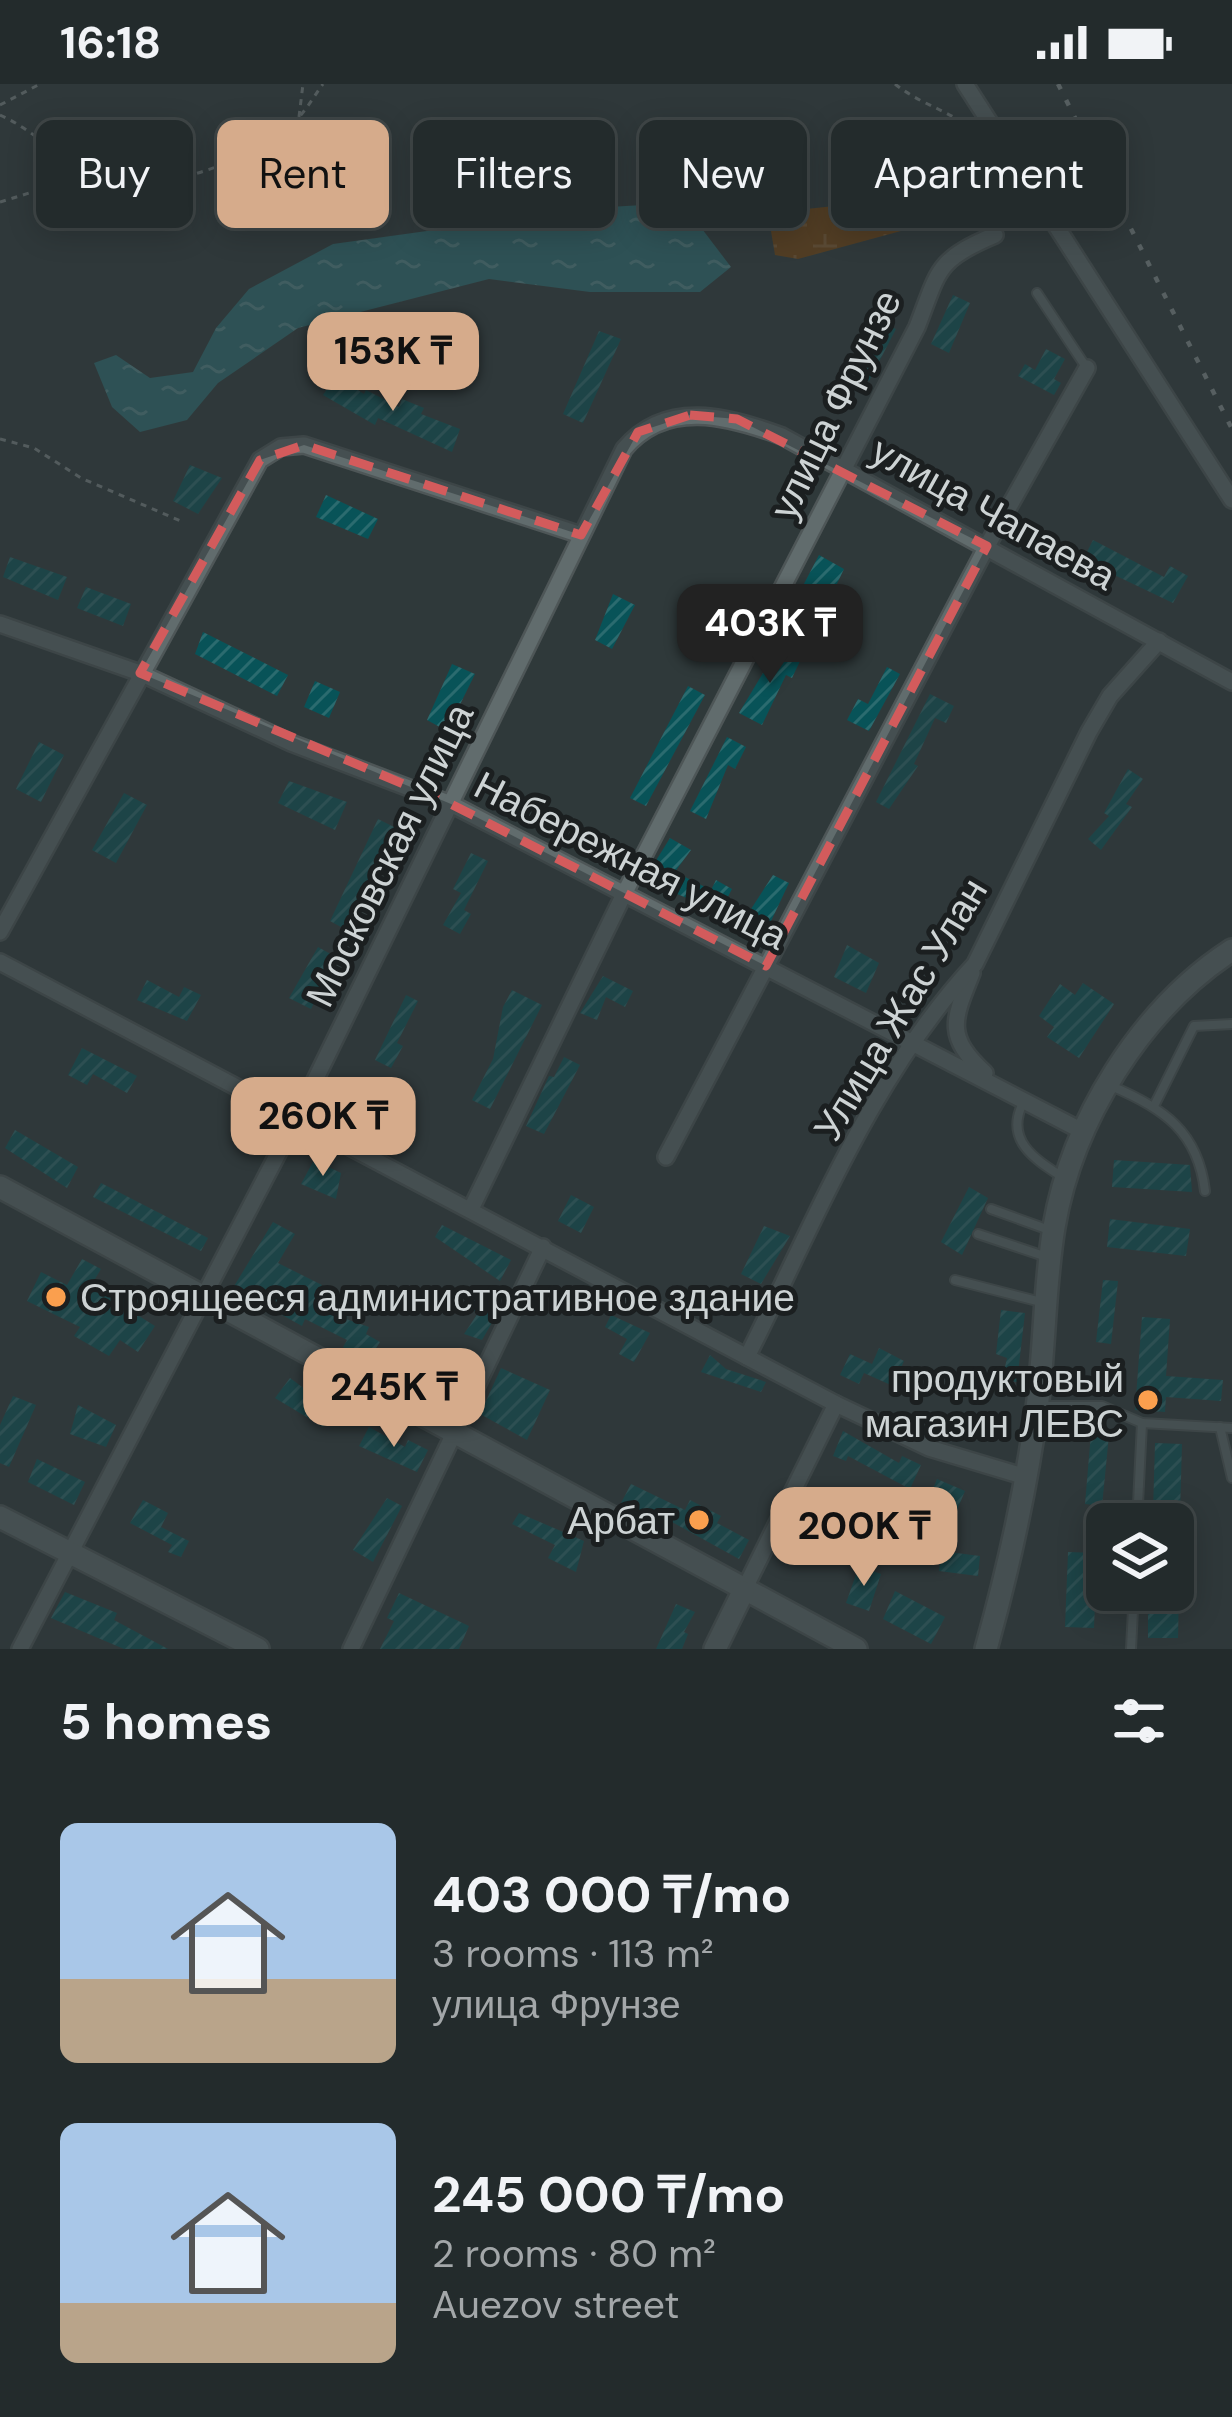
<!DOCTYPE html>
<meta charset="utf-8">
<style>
body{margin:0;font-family:"DM Sans",sans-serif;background:#2f3738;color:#f1f3f6;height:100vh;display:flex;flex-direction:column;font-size:45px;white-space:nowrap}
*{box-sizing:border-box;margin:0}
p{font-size:39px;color:#a3a7a9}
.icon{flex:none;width:66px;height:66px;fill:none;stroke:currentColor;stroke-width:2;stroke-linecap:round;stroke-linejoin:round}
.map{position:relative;height:1565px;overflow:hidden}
.sheet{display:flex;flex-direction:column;background:#232b2c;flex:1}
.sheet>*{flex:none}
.guide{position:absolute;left:36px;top:36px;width:1161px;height:108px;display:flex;gap:24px}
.buttons{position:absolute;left:1086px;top:1419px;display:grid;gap:24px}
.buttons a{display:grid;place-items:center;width:108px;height:108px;border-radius:18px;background:#232b2c;box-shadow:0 6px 30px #0003,0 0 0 3px #404748;font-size:60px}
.price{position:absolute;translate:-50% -102px;padding:0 27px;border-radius:24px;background:#d6ab8b;color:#111;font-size:39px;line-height:78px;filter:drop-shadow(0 3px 6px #0008)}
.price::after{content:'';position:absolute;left:50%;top:72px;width:36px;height:27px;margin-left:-18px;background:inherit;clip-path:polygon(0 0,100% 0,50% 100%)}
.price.selected{background:#222;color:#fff}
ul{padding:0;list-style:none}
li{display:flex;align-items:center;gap:36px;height:300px;padding:0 60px}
li span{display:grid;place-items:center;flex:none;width:336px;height:240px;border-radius:18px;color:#555}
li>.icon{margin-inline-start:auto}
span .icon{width:144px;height:144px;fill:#fffc;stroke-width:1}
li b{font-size:51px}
h2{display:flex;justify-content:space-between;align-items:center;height:144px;padding:0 60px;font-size:51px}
.chip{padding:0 42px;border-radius:18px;background:#232b2c;box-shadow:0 6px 30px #0003,0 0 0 3px #404748;font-size:42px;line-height:108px}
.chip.selected{background:#d6ab8b;color:#111}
.status{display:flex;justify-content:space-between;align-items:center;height:84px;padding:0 60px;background:#232b2c;direction:ltr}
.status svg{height:33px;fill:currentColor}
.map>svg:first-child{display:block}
</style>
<div class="status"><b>16:18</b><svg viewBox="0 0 49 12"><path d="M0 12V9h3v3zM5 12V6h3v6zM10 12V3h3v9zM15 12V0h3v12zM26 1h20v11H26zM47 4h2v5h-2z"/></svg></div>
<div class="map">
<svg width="1232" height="1565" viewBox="0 0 1232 1565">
<defs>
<pattern id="wetland-marsh" width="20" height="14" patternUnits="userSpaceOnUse" patternTransform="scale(3)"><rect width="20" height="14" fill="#7a440a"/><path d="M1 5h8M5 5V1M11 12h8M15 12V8" fill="none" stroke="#8c5e2d"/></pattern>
<pattern id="water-ripples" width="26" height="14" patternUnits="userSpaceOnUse" patternTransform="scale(3)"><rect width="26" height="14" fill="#2e6f75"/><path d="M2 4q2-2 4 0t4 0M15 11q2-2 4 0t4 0" fill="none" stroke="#55898e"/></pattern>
<pattern id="building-hatch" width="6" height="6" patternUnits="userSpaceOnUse" patternTransform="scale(3)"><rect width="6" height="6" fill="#085358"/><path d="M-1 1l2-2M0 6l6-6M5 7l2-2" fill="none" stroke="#2b6b6f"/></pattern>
</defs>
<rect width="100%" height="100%" fill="#2f393a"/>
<path fill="url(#wetland-marsh)" d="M919,95L930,108L923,141L798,175L775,171L769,135L778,128L863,119Z"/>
<path fill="url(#water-ripples)" d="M660,120L696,137L731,183L700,208H590L489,195L298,244L218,299L187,336L140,348L112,323L94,279L116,271L150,294L193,288L216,244L249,205L333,160L592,124Z"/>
<g fill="url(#building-hatch)">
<path d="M953,211L970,219L949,269L931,260Z"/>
<path d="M876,235L896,245L869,297L854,290Z"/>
<path d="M599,247L621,255L583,339L563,330Z"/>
<path d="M1046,265L1065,275L1054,295L1061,299L1054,311L1018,292L1025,280L1035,286Z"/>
<path d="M336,292L364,310L366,306L399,323L402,315L424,324L421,330L460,345L452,368L378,334L375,341L323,311Z"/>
<path d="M190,381L222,394L198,430L173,417Z"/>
<path d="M326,411L378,435L368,455L316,433Z"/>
<path d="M1093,456L1164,493L1170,482L1188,492L1173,519L1083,476Z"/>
<path d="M819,471L844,485L824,527L815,523L800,552L782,542Z"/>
<path d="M10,473L67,493L58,516L3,493Z"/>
<path d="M86,503L131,520L123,542L77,524Z"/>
<path d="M613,510L635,521L612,565L595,556Z"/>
<path d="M203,548L288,591L277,612L195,570Z"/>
<path d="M778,564L801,575L792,594L786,591L762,641L739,629Z"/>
<path d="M452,580L475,590L447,647L427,636Z"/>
<path d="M887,583L900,590L869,647L847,636L858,615L868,620Z"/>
<path d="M315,597L340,608L329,634L304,623Z"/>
<path d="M688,602L705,611L646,722L630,714Z"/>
<path d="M930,610L954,622L946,639L935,634L914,680L918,682L889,725L876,718Z"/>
<path d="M727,653L746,663L735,685L728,681L706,735L690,727Z"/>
<path d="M39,658L64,671L41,718L16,705Z"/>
<path d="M1128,685L1143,695L1126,720L1132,723L1101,766L1088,755L1109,732L1104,729Z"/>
<path d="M289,697L347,718L335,746L278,719Z"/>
<path d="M124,709L147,721L116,779L92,766Z"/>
<path d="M378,735L400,746L350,848L330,837Z"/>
<path d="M670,754L691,766L671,793L652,783Z"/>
<path d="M471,769L488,777L464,826L471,830L460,850L443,841L461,809L453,805Z"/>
<path d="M679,790L711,806L716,796L732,805L720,828L670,807Z"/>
<path d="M773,791L789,799L763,854L740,842Z"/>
<path d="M847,861L879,879L866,909L834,893Z"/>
<path d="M318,863L336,873L311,925L289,914Z"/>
<path d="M603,892L633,907L625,923L606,913L597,936L580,929Z"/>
<path d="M147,896L179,913L184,903L201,911L187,937L137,916Z"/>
<path d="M1083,899L1114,920L1079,974L1047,953L1054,943L1039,932L1060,900L1075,911Z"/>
<path d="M512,906L542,921L490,1025L472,1016L493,975L503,923Z"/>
<path d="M406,911L418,917L397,959L403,962L391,984L375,976Z"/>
<path d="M82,964L137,992L127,1009L93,990L87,1001L68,991Z"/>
<path d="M564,973L580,981L544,1050L526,1042L549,992L554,993Z"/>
<path d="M15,1046L78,1083L67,1104L5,1064Z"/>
<path d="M314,1076L341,1089L336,1115L301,1100Z"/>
<path d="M1114,1076L1190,1081L1192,1108L1112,1103Z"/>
<path d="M101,1099L208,1154L201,1167L93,1113Z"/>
<path d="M969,1103L988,1114L962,1171L941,1158Z"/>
<path d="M571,1111L594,1123L581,1149L558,1137Z"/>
<path d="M1110,1135L1190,1145L1186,1172L1107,1163Z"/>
<path d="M273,1138L295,1150L278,1179L322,1201L317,1211L350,1227L346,1235L369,1243L366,1250L380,1258L368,1277L343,1263L347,1256L305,1235L302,1242L233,1204Z"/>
<path d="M442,1141L511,1176L500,1197L435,1153Z"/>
<path d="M764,1142L790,1152L761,1200L741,1190Z"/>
<path d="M82,1175L101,1185L95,1195L141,1218L134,1229L155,1242L138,1268L120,1256L109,1272L74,1252L80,1243L27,1217L41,1188L67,1201Z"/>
<path d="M1103,1196L1118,1197L1111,1260L1096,1258Z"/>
<path d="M478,1213L500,1225L482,1256L464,1250L478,1229L471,1225Z"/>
<path d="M1001,1226L1025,1229L1017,1298L1002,1296L1007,1274L996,1270Z"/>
<path d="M611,1231L650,1249L634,1278L619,1270L627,1255L605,1243Z"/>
<path d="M1142,1233L1170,1235L1166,1292L1223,1296L1221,1317L1166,1313L1165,1328L1135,1326Z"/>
<path d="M879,1264L904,1277L893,1302L864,1289L859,1300L840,1291L850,1270L872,1280Z"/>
<path d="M710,1271L726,1285L766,1298L761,1308L701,1288Z"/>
<path d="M501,1284L550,1306L527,1356L480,1330Z"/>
<path d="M290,1294L309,1308L306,1313L333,1324L323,1343L275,1314Z"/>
<path d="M13,1312L36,1321L9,1383L0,1379V1341Z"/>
<path d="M78,1321L116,1341L106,1363L70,1350Z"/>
<path d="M369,1343L405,1363L408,1356L428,1366L417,1388L359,1362Z"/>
<path d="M843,1347L899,1379L902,1372L921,1381L910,1405L848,1372L846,1377L833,1372Z"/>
<path d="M1091,1349L1109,1351L1102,1422L1085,1420Z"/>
<path d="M1155,1359L1182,1360L1180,1429L1153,1428Z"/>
<path d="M37,1375L85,1398L74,1421L28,1398Z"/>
<path d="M937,1395L965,1407L955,1431L927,1419Z"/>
<path d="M631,1400L685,1426L690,1416L721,1432L717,1439L749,1456L739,1475L672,1438L669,1444L621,1419Z"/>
<path d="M387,1414L402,1422L373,1478L353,1466Z"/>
<path d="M143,1416L168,1429L161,1443L189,1457L181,1473L168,1468L172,1461L130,1439Z"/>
<path d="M519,1429L584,1457L576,1488L548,1474L555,1461L512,1440Z"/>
<path d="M941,1467L980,1472L978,1492L939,1487Z"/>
<path d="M1068,1468L1097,1469L1094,1544L1065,1543Z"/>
<path d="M859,1482L881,1490L869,1527L846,1519Z"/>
<path d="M1148,1506H1179L1178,1554H1148Z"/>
<path d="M895,1507L945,1533L931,1560L883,1535Z"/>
<path d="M65,1508L117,1529L114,1536L168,1565H124L51,1534Z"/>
<path d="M399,1509L469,1542L459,1565H380L394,1537L387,1534Z"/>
<path d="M676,1520L695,1528L684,1548L688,1550L682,1565H656Z"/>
</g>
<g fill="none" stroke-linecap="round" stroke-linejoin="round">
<g stroke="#4e5657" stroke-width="12">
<g id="lane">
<path d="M1037,209L1086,283"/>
<path d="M1111,1002C1164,1024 1198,1048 1205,1107"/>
<path d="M1023,1019C1004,1057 1036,1076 1064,1094"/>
<path d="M1155,1020L1194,942L1232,940"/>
<path d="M991,1125L1052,1147"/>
<path d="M978,1150L1044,1172"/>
<path d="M955,1196L1045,1219"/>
<path d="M1039,1322H1102L1142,1339L1232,1344"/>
<path d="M1220,1343L1232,1394"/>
<path d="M1137,1440L1142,1339"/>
<path d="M1131,1565L1134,1506"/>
</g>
</g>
<g stroke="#4e5657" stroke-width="20">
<g id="street">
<path d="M965,0L1232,416"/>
<path d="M0,540L140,589L291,659L451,720L1084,1048"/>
<path d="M0,848L260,376L281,363L304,361L581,451"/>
<path d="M0,878L836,1320L929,1364L1026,1393"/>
<path d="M972,889C953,936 945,952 985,989"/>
<path d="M666,1073L987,462L1087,284"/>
<path d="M471,1125L623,812L917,243C939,187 935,176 995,151"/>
<path d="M747,1273C814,1140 872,991 975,880L1089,648L1110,612L1159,557"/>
<path d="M743,1508L836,1320"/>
<path d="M20,1565L296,1035L624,365C666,315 728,332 782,352L1232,598"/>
<path d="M351,1565L543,1163"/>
</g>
</g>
<g stroke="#4e5657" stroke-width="26">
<g id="secondary">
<path d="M0,1103L856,1565"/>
<path d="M0,1433L258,1565"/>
<path d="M715,1565L743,1508"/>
<path d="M986,1565C1008,1486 1026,1406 1037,1324C1045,1264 1044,1203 1054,1143C1072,1037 1141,925 1232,866"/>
</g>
</g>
<g stroke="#7e8687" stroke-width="3" stroke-dasharray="6 6" stroke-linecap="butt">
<path d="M895,0C925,24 954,26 982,55"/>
<path d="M0,21L40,0"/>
<path d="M0,31C34,46 62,77 95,90C155,115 249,78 295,37C306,27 314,12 323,0"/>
<path d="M299,33L303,0"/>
<path d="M0,118L91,90"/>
<path d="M0,355L34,364L81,394L183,438"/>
</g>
<use href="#lane" stroke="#616c6d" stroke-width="8"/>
<use href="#street" stroke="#616c6d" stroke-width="15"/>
<use href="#secondary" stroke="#616c6d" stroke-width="21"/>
<path stroke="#878f90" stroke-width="4.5" stroke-dasharray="6 12" stroke-linecap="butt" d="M1058,0L1232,345"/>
</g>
<path d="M0 0H1232V1565H0ZM690,331L737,335L987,462L766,882L451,720L140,589L260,376L304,361L581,451L638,348Z" fill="#2f393a" fill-opacity=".55" fill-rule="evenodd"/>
<path fill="none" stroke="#d35b5c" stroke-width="9" stroke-dasharray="24 15" stroke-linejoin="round" d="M690,331L737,335L987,462L766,882L451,720L140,589L260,376L304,361L581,451L638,348Z"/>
<g fill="#fa9f4e" stroke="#1b1f20" stroke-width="4.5">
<circle cx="56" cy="1213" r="12"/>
<circle cx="1148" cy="1316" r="12"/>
<circle cx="699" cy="1436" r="12"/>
</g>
<g text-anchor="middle" stroke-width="10" stroke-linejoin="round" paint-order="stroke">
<g font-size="39" fill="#cdd3d4" stroke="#1b1f20">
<text transform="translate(835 320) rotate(-64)" y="14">улица Фрунзе</text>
<text transform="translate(994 429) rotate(29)" y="14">улица Чапаева</text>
<text transform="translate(389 771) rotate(-64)" y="14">Московская улица</text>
<text transform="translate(631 776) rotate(27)" y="14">Набережная улица</text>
<text transform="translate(900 925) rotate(-59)" y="14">Улица Жас Улан</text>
</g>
<g font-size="39" fill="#cdd3d4" stroke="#1b1f20" text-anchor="end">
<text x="80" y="1227" text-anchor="start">Строящееся административное здание</text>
<text x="1124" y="1308">продуктовый<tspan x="1124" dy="45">магазин ЛЕВС</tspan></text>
<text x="675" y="1450">Арбат</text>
</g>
</g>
</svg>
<div class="buttons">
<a><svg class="icon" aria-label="layers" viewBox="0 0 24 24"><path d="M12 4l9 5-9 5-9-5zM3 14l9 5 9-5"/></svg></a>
</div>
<b class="price" style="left:393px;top:330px">153K ₸</b>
<b class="price selected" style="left:770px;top:602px">403K ₸</b>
<b class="price" style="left:323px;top:1095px">260K ₸</b>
<b class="price" style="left:394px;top:1366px">245K ₸</b>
<b class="price" style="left:864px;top:1505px">200K ₸</b>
<div class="guide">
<a class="chip">Buy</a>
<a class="chip selected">Rent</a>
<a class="chip">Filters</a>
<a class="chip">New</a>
<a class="chip">Apartment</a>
</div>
</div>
<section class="sheet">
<h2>5 homes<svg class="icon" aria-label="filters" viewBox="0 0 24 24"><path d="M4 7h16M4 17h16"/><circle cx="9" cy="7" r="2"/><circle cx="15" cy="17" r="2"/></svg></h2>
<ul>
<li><span style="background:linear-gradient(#a9c7e8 65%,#b9a48a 0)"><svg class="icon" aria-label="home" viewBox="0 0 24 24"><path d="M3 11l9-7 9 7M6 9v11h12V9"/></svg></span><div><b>403 000 ₸/mo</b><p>3 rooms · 113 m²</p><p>улица Фрунзе</p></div></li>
<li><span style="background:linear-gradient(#a9c7e8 75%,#b9a48a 0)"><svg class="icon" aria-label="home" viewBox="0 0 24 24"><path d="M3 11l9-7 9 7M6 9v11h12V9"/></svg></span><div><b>245 000 ₸/mo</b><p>2 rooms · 80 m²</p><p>Auezov street</p></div></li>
</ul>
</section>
